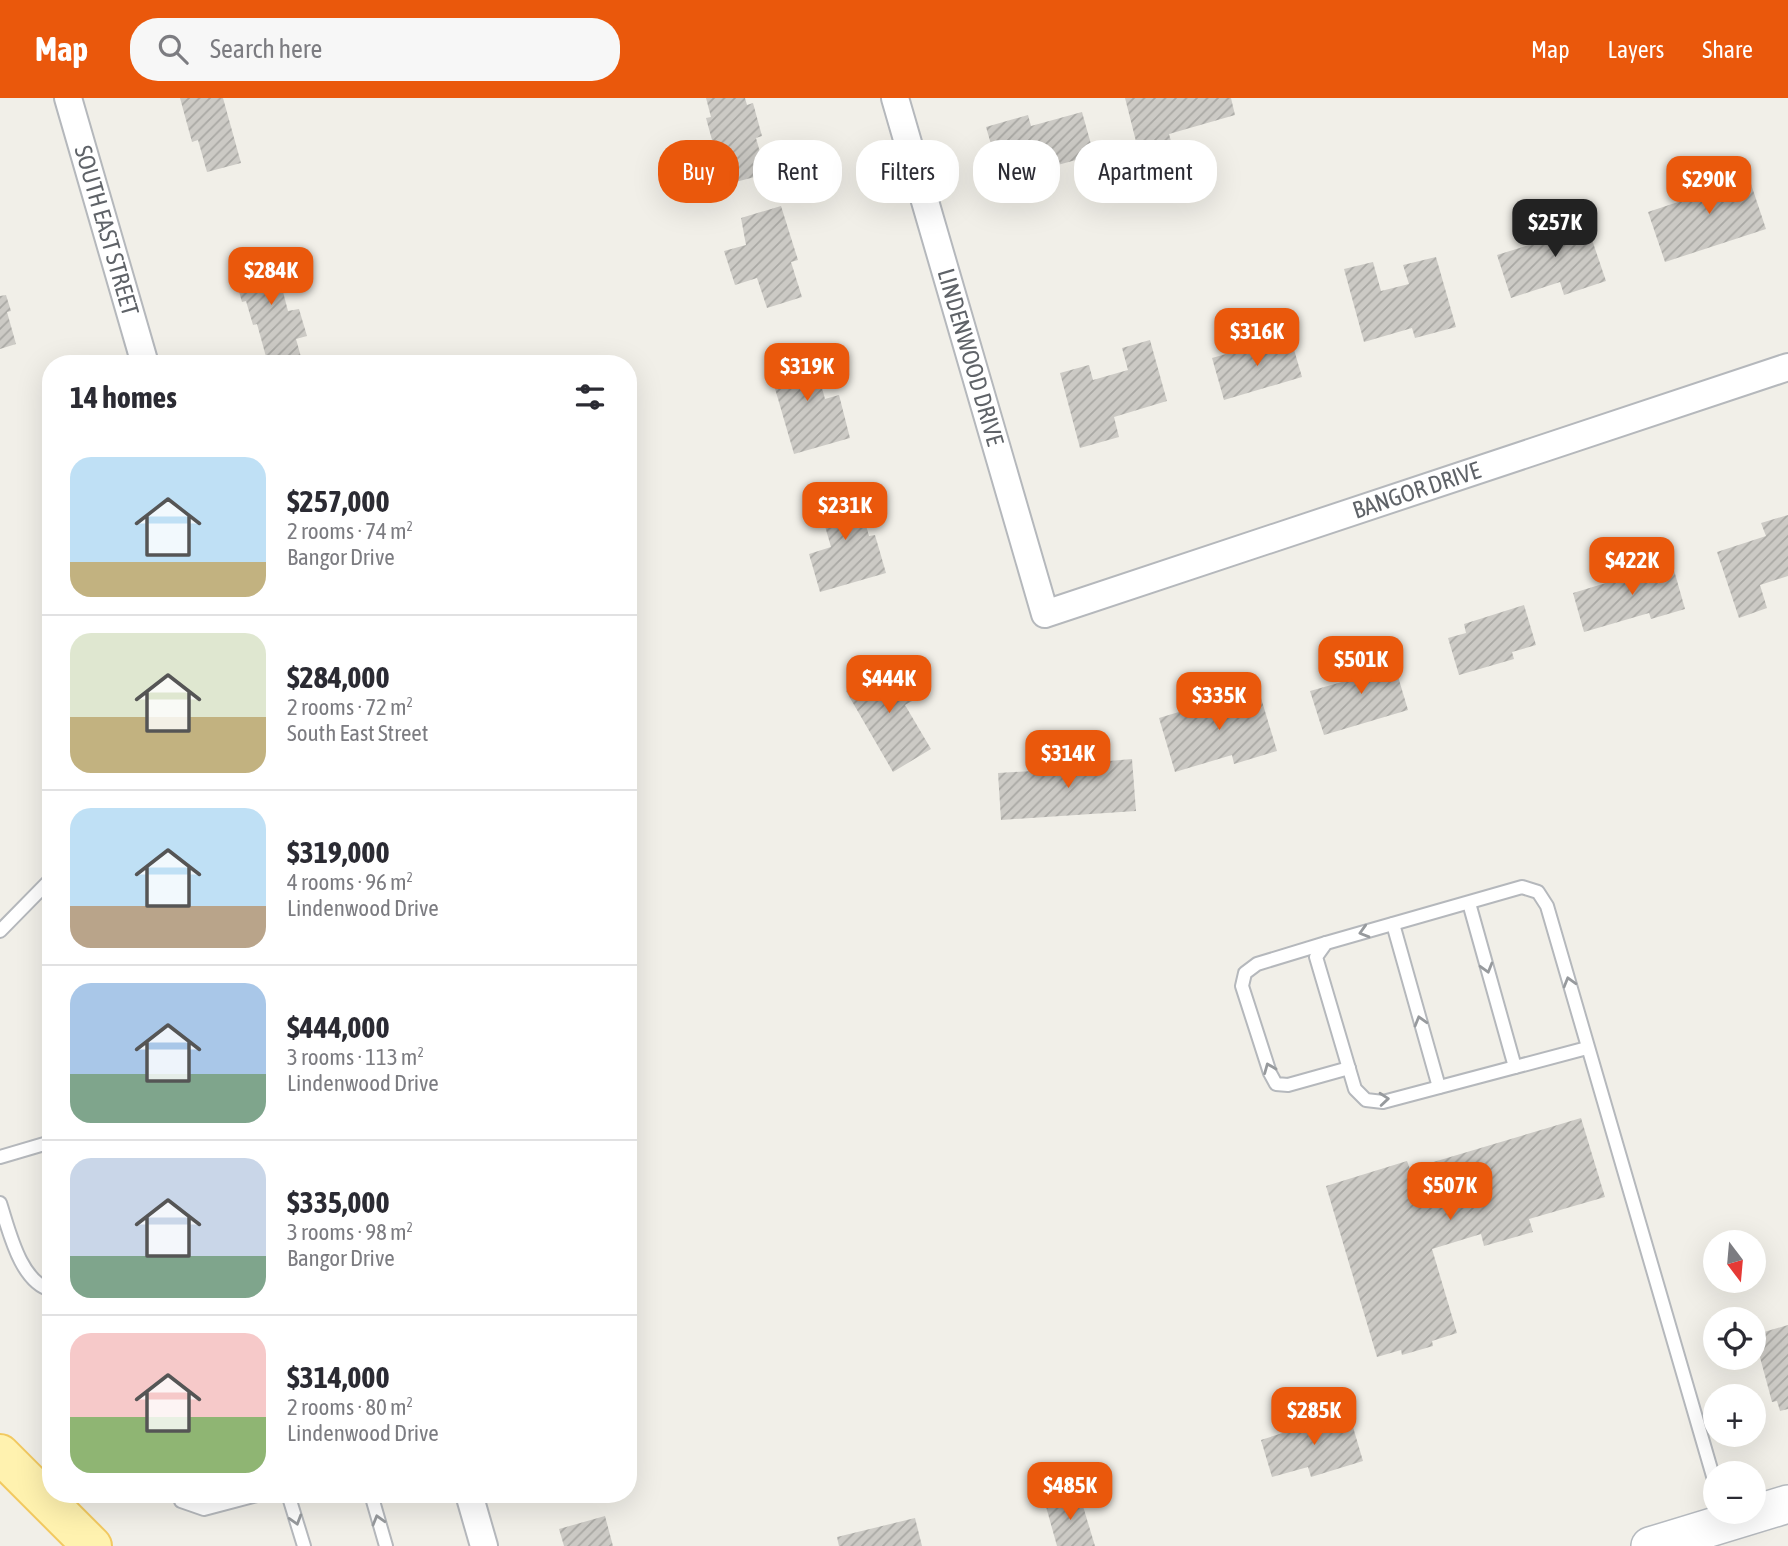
<!DOCTYPE html>
<meta charset="utf-8">
<style>
body{margin:0;font-family:"Asap Condensed",sans-serif;background:#f7f7f7;color:#2b2b33;height:100vh;display:flex;flex-direction:column;font-size:26px;white-space:nowrap}
*{box-sizing:border-box;margin:0}
p{font-size:23px;color:#7c7c81}
.icon{flex:none;width:38px;height:38px;fill:none;stroke:currentColor;stroke-width:2;stroke-linecap:round;stroke-linejoin:round}
.map{position:relative;flex:1;overflow:hidden}
.panel{position:absolute;left:42px;top:257px;width:595px;height:1148px;display:flex;flex-direction:column;background:#fff;border-radius:28px;box-shadow:0 7px 28px #0002}
.panel>*{flex:none}
.top-card{position:absolute;left:658px;top:42px;width:665px;height:63px;display:flex;gap:14px}
.needle{width:46px;rotate:164deg}
.tools{position:absolute;left:1703px;top:1132px;display:grid;gap:14px}
.tools a{display:grid;place-items:center;width:63px;height:63px;border-radius:50%;background:#fff;box-shadow:0 7px 28px #0002;font-size:35px}
.price{position:absolute;translate:-50% -60px;padding:0 16px;border-radius:14px;background:#ea580c;color:#fff;font-size:23px;line-height:46px;filter:drop-shadow(0 2px 4px #0008)}
.price::after{content:'';position:absolute;left:50%;top:42px;width:21px;height:16px;margin-left:-10px;background:inherit;clip-path:polygon(0 0,100% 0,50% 100%)}
.price.selected{background:#222;color:#fff}
ul{padding:0;list-style:none}
li{display:flex;align-items:center;gap:21px;height:175px;padding:0 28px}
li+li{border-top:2px solid #e1e1e2}
li span{display:grid;place-items:center;flex:none;width:196px;height:140px;border-radius:21px;color:#555}
li>.icon{margin-inline-start:auto}
span .icon{width:84px;height:84px;fill:#fffc;stroke-width:1}
li b{font-size:30px}
h2{display:flex;justify-content:space-between;align-items:center;height:84px;padding:0 28px;font-size:30px}
.tag{padding:0 24px;border-radius:28px;background:#fff;box-shadow:0 7px 28px #0002;font-size:24px;line-height:63px}
.tag.selected{background:#ea580c;color:#fff}
header{display:flex;align-items:center;gap:42px;box-sizing:border-box;height:98px;padding:0 35px;background:#ea580c;color:#fff}
header strong{font-size:33px}
nav{display:flex;gap:38px;margin-inline-start:auto;font-size:24px}
.search{width:490px;height:63px;background:#f7f7f7;display:flex;align-items:center;gap:18px;box-sizing:border-box;padding:0 24px;border-radius:28px;color:#7c7c81;font-size:26px}
.map>svg:first-child{display:block}
</style>
<header>
<strong>Map</strong>
<div class="search"><svg class="icon" aria-label="search" viewBox="0 0 24 24"><circle cx="10" cy="10" r="6"/><path d="M15 15l6 6"/></svg>Search here</div>
<nav><a>Map</a><a>Layers</a><a>Share</a></nav>
</header>
<div class="map">
<svg width="1788" height="1448" viewBox="0 0 1788 1448">
<defs>
<pattern id="building-hatch" width="6" height="6" patternUnits="userSpaceOnUse" patternTransform="scale(1.75)"><rect width="6" height="6" fill="#cccac5"/><path d="M-1 1l2-2M0 6l6-6M5 7l2-2" fill="none" stroke="#a9a8a4"/></pattern>
</defs>
<rect width="100%" height="100%" fill="#f1efe8"/>
<g fill="url(#building-hatch)">
<path d="M180,0H223L241,65L207,74L198,42L192,44Z"/>
<path d="M706,0H745L747,7L753,5L762,38L756,40L766,76L728,86L718,52L715,53L706,20L711,19Z"/>
<path d="M1125,0H1231L1235,17L1169,36L1174,54L1141,63Z"/>
<path d="M1082,14L1094,57L1036,73L1040,90L1010,99L1005,83L1002,84L986,29L1028,17L1031,28Z"/>
<path d="M1745,68L1766,131L1665,164L1648,114L1693,99L1689,87Z"/>
<path d="M781,108L798,162L791,164L802,199L767,210L757,180L735,187L724,153L746,147L741,120Z"/>
<path d="M1578,110L1584,128L1587,127L1606,183L1564,197L1560,184L1511,200L1497,157L1548,141L1542,122Z"/>
<path d="M280,155L289,188L282,190L288,213L299,211L307,238L296,241L301,259L277,266H268L257,226L253,227L246,203L242,204L232,169Z"/>
<path d="M1436,159L1456,229L1415,240L1412,230L1364,244L1344,171L1373,164L1381,193L1409,186L1403,167Z"/>
<path d="M6,197L11,213L7,214L16,246L0,251V198Z"/>
<path d="M1290,238L1302,279L1224,302L1212,260Z"/>
<path d="M1150,242L1167,303L1114,319L1119,339L1080,350L1060,275L1089,267L1093,282L1128,272L1122,250Z"/>
<path d="M811,250L825,301L839,297L850,340L794,356L767,263Z"/>
<path d="M854,386L869,438L875,437L886,475L820,494L809,456L831,449L816,397Z"/>
<path d="M1788,417V478L1760,487L1767,510L1739,520L1717,454L1766,438L1761,425Z"/>
<path d="M1670,458L1685,511L1651,521L1649,515L1584,534L1573,495L1639,475L1637,468Z"/>
<path d="M1524,507L1536,547L1512,554L1514,561L1459,577L1448,540L1466,535L1464,526Z"/>
<path d="M1391,555L1408,612L1324,637L1310,593L1342,584L1340,577L1359,571L1357,565Z"/>
<path d="M890,562L914,602L905,607L931,651L893,674L846,593L863,583L860,579Z"/>
<path d="M1258,590L1277,653L1234,666L1232,657L1175,674L1159,620Z"/>
<path d="M1098,661V664L1132,661L1136,713L1001,722L998,675L1032,673L1031,666Z"/>
<path d="M1581,1020L1605,1099L1529,1121L1533,1134L1484,1148L1481,1136L1432,1151L1457,1235L1432,1243L1433,1248L1402,1257L1401,1252L1377,1259L1326,1088L1407,1063L1410,1071Z"/>
<path d="M1788,1227V1311L1780,1313L1777,1303L1772,1304L1754,1237Z"/>
<path d="M1348,1312L1363,1363L1311,1379L1308,1369L1272,1379L1261,1342L1295,1331L1294,1328Z"/>
<path d="M1079,1395L1095,1448H1057L1045,1405Z"/>
<path d="M605,1418L613,1448H564L559,1431Z"/>
<path d="M915,1420L922,1448H839L837,1439Z"/>
</g>
<g fill="none" stroke-linecap="round" stroke-linejoin="round">
<g stroke="#b5b8bc" stroke-width="16">
<g id="service">
<path d="M1469,805L1515,969"/>
<path d="M1393,826L1439,989"/>
<path d="M0,833L51,781"/>
<path d="M1326,845L1257,866L1245,875L1242,888L1270,975L1276,986L1288,987L1349,970"/>
<path d="M1587,950L1383,1004L1366,1002L1355,991L1316,859L1326,845L1522,789L1538,794L1547,808L1715,1385"/>
<path d="M0,1059L51,1044"/>
<path d="M0,1105C9,1132 20,1184 51,1192"/>
<path d="M179,1396L181,1403L204,1411L261,1396"/>
<path d="M288,1396L304,1448"/>
<path d="M371,1396L386,1448"/>
</g>
</g>
<g stroke="#b5b8bc" stroke-width="30">
<g id="minor">
<path id="s1" d="M68,0L145,266"/>
<path id="s2" d="M895,0L1045,516L1788,269"/>
<path d="M469,1396L484,1448"/>
</g>
</g>
<g stroke="#b6babf" stroke-width="40">
<path id="secondary" d="M1650,1448L1788,1406"/>
</g>
<g stroke="#f2c960" stroke-width="42">
<path id="primary" d="M0,1356L92,1448"/>
</g>
<use href="#service" stroke="#fff" stroke-width="12"/>
<use href="#minor" stroke="#fff" stroke-width="26"/>
<use href="#secondary" stroke="#fff" stroke-width="37"/>
<use href="#primary" stroke="#fff2af" stroke-width="38"/>
</g>
<defs><path id="oneway-chevron" d="M-2-3.5L2.5 0L-2 3.5" fill="none" stroke-width="1.6" stroke-linecap="round" stroke-linejoin="round" transform="scale(1.75)"/></defs>
<g stroke="#979a9d">
<use href="#oneway-chevron" transform="translate(1364 834) rotate(164)"/>
<use href="#oneway-chevron" transform="translate(1487 870) rotate(74)"/>
<use href="#oneway-chevron" transform="translate(1569 884) rotate(-106)"/>
<use href="#oneway-chevron" transform="translate(1420 923) rotate(-106)"/>
<use href="#oneway-chevron" transform="translate(1269 970) rotate(-112)"/>
<use href="#oneway-chevron" transform="translate(1384 1001) rotate(-5)"/>
<use href="#oneway-chevron" transform="translate(296 1422) rotate(73)"/>
<use href="#oneway-chevron" transform="translate(378 1422) rotate(-106)"/>
</g>
<g text-anchor="middle" stroke-width="5" stroke-linejoin="round" paint-order="stroke">
<g font-size="24" fill="#5f6368" stroke="#fff">
<text dy="8" stroke="none"><textPath href="#s1" startOffset="138">SOUTH EAST STREET</textPath></text>
<text dy="8" stroke="none"><textPath href="#s2" startOffset="270">LINDENWOOD DRIVE</textPath></text>
<text dy="8" stroke="none"><textPath href="#s2" startOffset="929">BANGOR DRIVE</textPath></text>
</g>
</g>
</svg>
<div class="tools">
<a><svg class="needle" viewBox="-14 -14 28 28"><path d="M0-13l5 13h-10z" fill="#e53935"/><path d="M0 13l5-13h-10z" fill="#7c7c81"/></svg></a>
<a><svg class="icon" aria-label="locate" viewBox="0 0 24 24"><circle cx="12" cy="12" r="6"/><path d="M12 2v4M12 18v4M2 12h4M18 12h4"/></svg></a>
<a>+</a>
<a>−</a>
</div>
<b class="price" style="left:1709px;top:118px">$290K</b>
<b class="price selected" style="left:1555px;top:161px">$257K</b>
<b class="price" style="left:271px;top:209px">$284K</b>
<b class="price" style="left:1257px;top:270px">$316K</b>
<b class="price" style="left:807px;top:305px">$319K</b>
<b class="price" style="left:845px;top:444px">$231K</b>
<b class="price" style="left:1632px;top:499px">$422K</b>
<b class="price" style="left:1361px;top:598px">$501K</b>
<b class="price" style="left:889px;top:617px">$444K</b>
<b class="price" style="left:1219px;top:634px">$335K</b>
<b class="price" style="left:1068px;top:692px">$314K</b>
<b class="price" style="left:1450px;top:1124px">$507K</b>
<b class="price" style="left:1314px;top:1349px">$285K</b>
<b class="price" style="left:1070px;top:1424px">$485K</b>
<div class="top-card">
<a class="tag selected">Buy</a>
<a class="tag">Rent</a>
<a class="tag">Filters</a>
<a class="tag">New</a>
<a class="tag">Apartment</a>
</div>
<section class="panel">
<h2>14 homes<svg class="icon" aria-label="filters" viewBox="0 0 24 24"><path d="M4 7h16M4 17h16"/><circle cx="9" cy="7" r="2"/><circle cx="15" cy="17" r="2"/></svg></h2>
<ul>
<li><span style="background:linear-gradient(#bfe0f5 75%,#c2b280 0)"><svg class="icon" aria-label="home" viewBox="0 0 24 24"><path d="M3 11l9-7 9 7M6 9v11h12V9"/></svg></span><div><b>$257,000</b><p>2 rooms · 74 m²</p><p>Bangor Drive</p></div></li>
<li><span style="background:linear-gradient(#dfe7d0 60%,#c2b280 0)"><svg class="icon" aria-label="home" viewBox="0 0 24 24"><path d="M3 11l9-7 9 7M6 9v11h12V9"/></svg></span><div><b>$284,000</b><p>2 rooms · 72 m²</p><p>South East Street</p></div></li>
<li><span style="background:linear-gradient(#bfe0f5 70%,#b9a48a 0)"><svg class="icon" aria-label="home" viewBox="0 0 24 24"><path d="M3 11l9-7 9 7M6 9v11h12V9"/></svg></span><div><b>$319,000</b><p>4 rooms · 96 m²</p><p>Lindenwood Drive</p></div></li>
<li><span style="background:linear-gradient(#a9c7e8 65%,#7fa58c 0)"><svg class="icon" aria-label="home" viewBox="0 0 24 24"><path d="M3 11l9-7 9 7M6 9v11h12V9"/></svg></span><div><b>$444,000</b><p>3 rooms · 113 m²</p><p>Lindenwood Drive</p></div></li>
<li><span style="background:linear-gradient(#c9d6e8 70%,#7fa58c 0)"><svg class="icon" aria-label="home" viewBox="0 0 24 24"><path d="M3 11l9-7 9 7M6 9v11h12V9"/></svg></span><div><b>$335,000</b><p>3 rooms · 98 m²</p><p>Bangor Drive</p></div></li>
<li><span style="background:linear-gradient(#f6c9c9 60%,#8fb573 0)"><svg class="icon" aria-label="home" viewBox="0 0 24 24"><path d="M3 11l9-7 9 7M6 9v11h12V9"/></svg></span><div><b>$314,000</b><p>2 rooms · 80 m²</p><p>Lindenwood Drive</p></div></li>
</ul>
</section>
</div>
